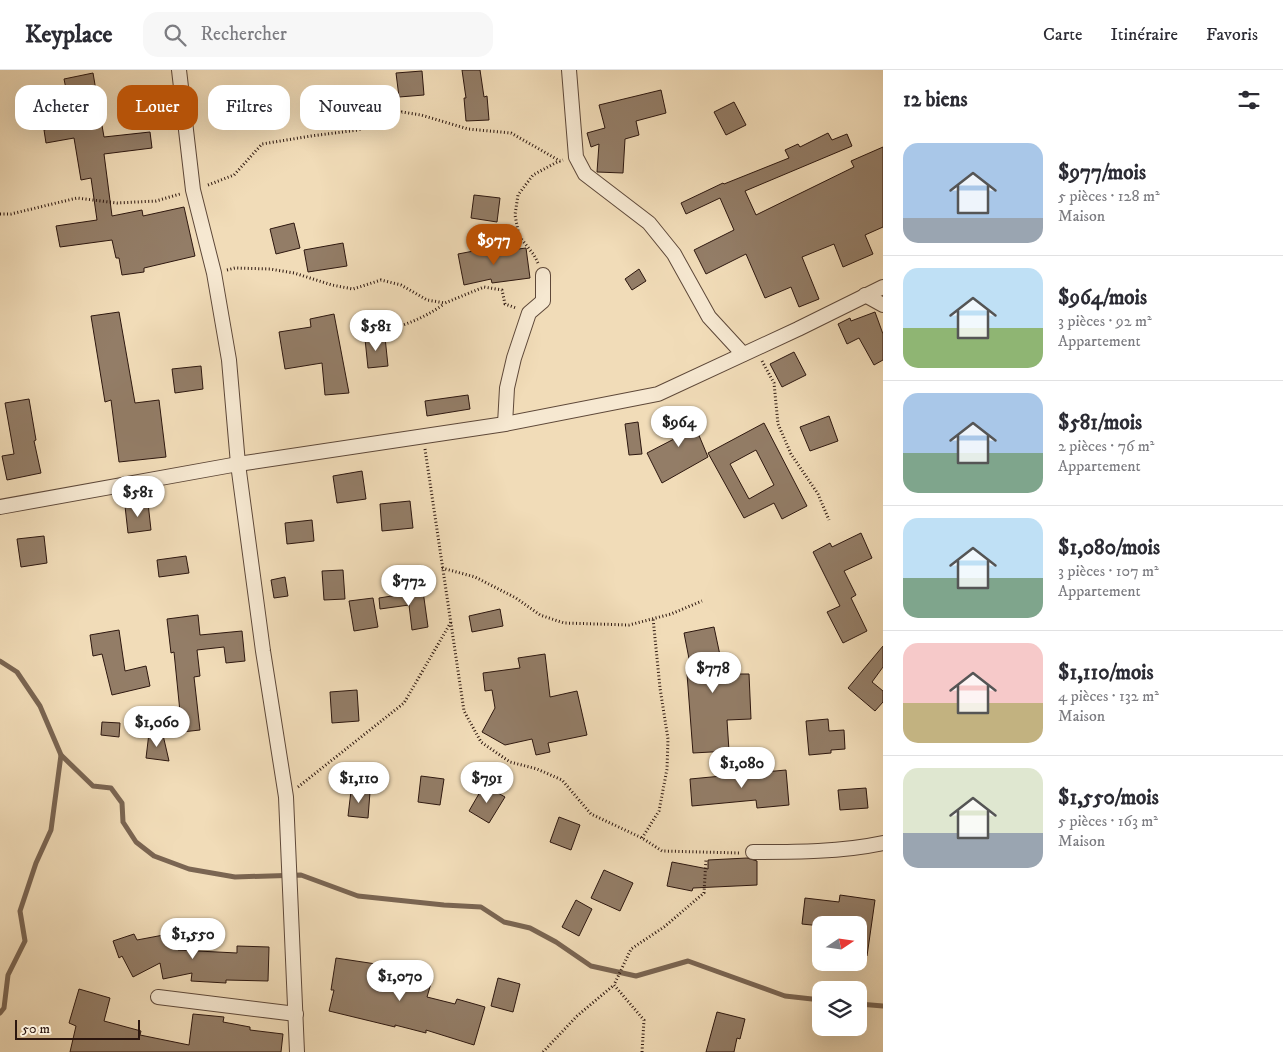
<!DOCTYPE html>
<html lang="fr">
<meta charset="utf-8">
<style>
body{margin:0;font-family:"IM FELL DW Pica",serif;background:#f7f7f7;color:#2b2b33;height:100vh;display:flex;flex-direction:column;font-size:19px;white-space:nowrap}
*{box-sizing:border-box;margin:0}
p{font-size:16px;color:#7c7c81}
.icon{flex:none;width:28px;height:28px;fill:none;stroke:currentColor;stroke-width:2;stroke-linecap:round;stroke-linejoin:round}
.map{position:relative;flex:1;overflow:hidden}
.panel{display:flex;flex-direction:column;background:#fff;width:400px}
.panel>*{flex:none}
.top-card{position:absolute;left:15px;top:15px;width:475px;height:45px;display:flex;gap:10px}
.needle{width:32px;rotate:77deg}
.controls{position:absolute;left:812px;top:846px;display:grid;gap:10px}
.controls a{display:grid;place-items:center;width:55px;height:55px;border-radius:10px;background:#fff;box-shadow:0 5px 20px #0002;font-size:25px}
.scale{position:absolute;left:15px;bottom:12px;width:125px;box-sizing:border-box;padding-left:5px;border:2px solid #2d170f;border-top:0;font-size:14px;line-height:18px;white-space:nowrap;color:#2d170f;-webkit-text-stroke:4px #f6e8d1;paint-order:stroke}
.price{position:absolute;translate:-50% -42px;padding:0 11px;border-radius:18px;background:#fff;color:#222;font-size:16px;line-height:32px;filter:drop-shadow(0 1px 2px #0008)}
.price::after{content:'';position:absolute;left:50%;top:30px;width:15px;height:11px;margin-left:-8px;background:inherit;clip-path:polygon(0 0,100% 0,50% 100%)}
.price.current{background:#b45309;color:#fff}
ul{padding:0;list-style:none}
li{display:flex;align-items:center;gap:15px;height:125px;padding:0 20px}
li+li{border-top:1px solid #e1e1e2}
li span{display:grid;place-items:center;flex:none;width:140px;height:100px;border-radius:15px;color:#555}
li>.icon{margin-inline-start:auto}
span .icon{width:60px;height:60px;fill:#fffc;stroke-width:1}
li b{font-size:21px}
h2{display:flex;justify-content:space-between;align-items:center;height:60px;padding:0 20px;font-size:21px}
.chip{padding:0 18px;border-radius:15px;background:#fff;box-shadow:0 5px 20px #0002;font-size:18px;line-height:45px}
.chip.current{background:#b45309;color:#fff}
header{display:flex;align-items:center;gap:30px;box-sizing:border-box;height:70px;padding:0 25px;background:#fff;border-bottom:1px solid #e1e1e2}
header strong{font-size:24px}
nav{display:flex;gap:28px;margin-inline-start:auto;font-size:18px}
.search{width:350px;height:45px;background:#f7f7f7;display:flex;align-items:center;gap:12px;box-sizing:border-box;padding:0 18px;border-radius:15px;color:#7c7c81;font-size:19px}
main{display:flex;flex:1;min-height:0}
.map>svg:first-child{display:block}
</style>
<header>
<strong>Keyplace</strong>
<div class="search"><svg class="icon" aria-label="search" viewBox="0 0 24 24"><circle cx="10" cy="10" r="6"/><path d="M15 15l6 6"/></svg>Rechercher</div>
<nav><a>Carte</a><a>Itinéraire</a><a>Favoris</a></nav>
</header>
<main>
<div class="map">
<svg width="883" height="982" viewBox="0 0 883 982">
<rect width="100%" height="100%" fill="#f1dcb8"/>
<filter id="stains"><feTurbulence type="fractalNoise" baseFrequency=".004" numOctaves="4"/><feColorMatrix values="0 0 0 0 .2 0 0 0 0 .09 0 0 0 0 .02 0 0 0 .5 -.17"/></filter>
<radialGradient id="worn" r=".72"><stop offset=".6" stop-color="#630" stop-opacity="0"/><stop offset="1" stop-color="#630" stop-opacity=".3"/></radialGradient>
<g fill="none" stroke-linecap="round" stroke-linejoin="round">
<g stroke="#7a6552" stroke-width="5">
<path d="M0,591L17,602L40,636L61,685L93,716L111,718L122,733L123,752L136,772L154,786L189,799L235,807L301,805L358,826L444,835L481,837L504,852L530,858L556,872L591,896L636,906L688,891L785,926L821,930"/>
<path d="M859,934L883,936"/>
<path d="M0,943L4,938L8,905L25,871L20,841L36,793L51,760L61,685"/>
</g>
</g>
<g fill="#937d67" stroke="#2d170f" fill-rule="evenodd">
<path d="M462,0H480L484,27L487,26L489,50L466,51L464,28H466Z"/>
<path d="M422,1L424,25L399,27L396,3Z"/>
<path d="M93,3L104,67L150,62L152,78L104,84L112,146L142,140L143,146L184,137L195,186L144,198V202L122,205L119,188H116L112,170L60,177L56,156L97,150L91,108L81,110L74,68L46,73L44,60L73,54L64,9Z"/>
<path d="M661,20L666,43L636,51L639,65L625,69L623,103L597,102L599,74L591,77L587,63L605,58L599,35Z"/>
<path d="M734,32L746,55L726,65L714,42Z"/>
<path d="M828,63L832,70L847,64L852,76L745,121L756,145L854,97L851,91L883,77V157L865,165L873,184L843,197L834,174L802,187L819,229L799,237L791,217L765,228L746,184L706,204L694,180L734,160L720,128L686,144L681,133L723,113L724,114L789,88L785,80L798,74L800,77Z"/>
<path d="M474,125L500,128L497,152L471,148Z"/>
<path d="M294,153L300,178L276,184L270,159Z"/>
<path d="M343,173L347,196L308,202L304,180Z"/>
<path d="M526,178L530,208L492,213L491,209L464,215L458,184L479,180L480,184Z"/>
<path d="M639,199L646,211L632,220L625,209Z"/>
<path d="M119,242L135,333L159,330L166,387L119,392L111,330L105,332L91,246Z"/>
<path d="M875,242L883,264V290L874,295L859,268L847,274L838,254L850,248L851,251Z"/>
<path d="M334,244L349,323L325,325L322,293L285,299L279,262L311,257L310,249Z"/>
<path d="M385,267L388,296L368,298L365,269Z"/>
<path d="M794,282L806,305L782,317L770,294Z"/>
<path d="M201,296L203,319L175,323L172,299Z"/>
<path d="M468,325L470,339L427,346L425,331Z"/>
<path d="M29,329L36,370L34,371L41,403L7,410L2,386L14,384L5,333Z"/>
<path d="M688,339L708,387L662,413L647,383L674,369L665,349Z"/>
<path d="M829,346L838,371L810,381L800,357Z"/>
<path d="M638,352L642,384L629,385L625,354Z"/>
<path d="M764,353L807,436L782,449L774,433L744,448L708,383ZM756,380L774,415L749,429L730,394Z"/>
<path d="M362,401L366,429L337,433L333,406Z"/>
<path d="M410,431L413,458L382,461L380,434Z"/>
<path d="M148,433L151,460L128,463L125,436Z"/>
<path d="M312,450L314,471L287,474L285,453Z"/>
<path d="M861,463L872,488L844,501L856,525L851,528L867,561L843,573L827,542L840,536L813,482L830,473L832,477Z"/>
<path d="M44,466L47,493L21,497L17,469Z"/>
<path d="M186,486L189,503L159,507L157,490Z"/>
<path d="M343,500L345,529L324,530L322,501Z"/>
<path d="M285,507L288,526L274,528L271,510Z"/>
<path d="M423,521L428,557L412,560L409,535L380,539L379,528Z"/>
<path d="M373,528L378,557L354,561L349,531Z"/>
<path d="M500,539L503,556L472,562L469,546Z"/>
<path d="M198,545L200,565L242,561L245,591L226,593L224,577L197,580L200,606L194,607L200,660L182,662L174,582L171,583L167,549Z"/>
<path d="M714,557L724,604H749L751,649L727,650L729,681L693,683L687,604H692L684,563Z"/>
<path d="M119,560L125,601L146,596L150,616L112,625L102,584L93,586L90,565Z"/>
<path d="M883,576V597L872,612L883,621V632L875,641L848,618Z"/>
<path d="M545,584L550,627L577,621L587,665L548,673L550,682L536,685L532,669L505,675L482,662L495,638L492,620L485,621L483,603L520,598L518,588Z"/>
<path d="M357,620L359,651L332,653L330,622Z"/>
<path d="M828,649L829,661L844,660L845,679L831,680V683L809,685L806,651Z"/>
<path d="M102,652L120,653L119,667L101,665Z"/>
<path d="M149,663L163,665L169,691L146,688Z"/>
<path d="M786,700L789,735L757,738L756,730L692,736L690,709Z"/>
<path d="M421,706L444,709L440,735L418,732Z"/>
<path d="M484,715L505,727L489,753L469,741Z"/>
<path d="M866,718L868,738L840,740L838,720Z"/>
<path d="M351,721L370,722L368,748L348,746Z"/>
<path d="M559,747L580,755L571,780L550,772Z"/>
<path d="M747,788L757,791V815L693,818L692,821L667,816L672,792L708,799V790Z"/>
<path d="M604,800L633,813L620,841L591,828Z"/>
<path d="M840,825L875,830L867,886L859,885V855H821V856L802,854L805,828L839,832Z"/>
<path d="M576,830L592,839L579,866L562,857Z"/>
<path d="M174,863L178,880L237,883V876L269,877L268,911L226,910V913L191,911L192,903L163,909L160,893L133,907L122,886L119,888L113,871L134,864L137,870Z"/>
<path d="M336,888L376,894L413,910L415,905L432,910L427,927L455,934L457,929L485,937L474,975L426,960V963L395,955V957L329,941L334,920H331Z"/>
<path d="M498,908L520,914L513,942L491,936Z"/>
<path d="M79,919L110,928L104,951L141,961L140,965L189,975L193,944L224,947L223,952L250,957V960L283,964L281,982H70L76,956L69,953Z"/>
<path d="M717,942L745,949L740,969L737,968L734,982H706Z"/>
</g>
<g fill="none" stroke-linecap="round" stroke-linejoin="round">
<g stroke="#5e4839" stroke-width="16">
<g id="street">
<path d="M179,0L193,120L214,203L229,290L238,394L263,581L286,727L297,982"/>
<path d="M569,0L576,87L585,104L649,153L674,184L709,247L743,284"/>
<path d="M865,225L883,235"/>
<path d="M505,354L507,318L514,288L529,243L543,231V205"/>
<path d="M0,437L238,394L505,354L658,324L798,259L883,217"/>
<path d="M753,782C796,782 841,782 883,773"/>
<path d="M158,927L296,944"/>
</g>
</g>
<g stroke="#2d170f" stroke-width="3" stroke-dasharray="1 2.5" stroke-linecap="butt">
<path d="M208,115L234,105L262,74L311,66L358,60L402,42L421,45L468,59L511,63L560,91L563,90"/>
<path d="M0,144H11L77,128L117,133L156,131L180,124"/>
<path d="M538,193L534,185L519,166L515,145L518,125L533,105L559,91"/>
<path d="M227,200L235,198L270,199L294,203L332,215L353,219L381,210L401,215L427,230L445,233L484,217L502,220L505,234L516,238"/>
<path d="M384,261C406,255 426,247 444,234"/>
<path d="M762,291L774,313L778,354L791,384L818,424L829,450"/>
<path d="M425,379L464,641L481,672L510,692L537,699L562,710L591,744L642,768L662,781L740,783"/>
<path d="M442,498L475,507L516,528L540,545L564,553L629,555L671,544L702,531"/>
<path d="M298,717L404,633L451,552"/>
<path d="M642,768L659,741L667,699L668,669L660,618L653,548"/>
<path d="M543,982L577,946L614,915"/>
<path d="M642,982L644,950L614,915L631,879L664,857L704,823L706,789"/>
</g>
<use href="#street" stroke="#f6e8d1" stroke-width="14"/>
</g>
<rect width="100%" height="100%" filter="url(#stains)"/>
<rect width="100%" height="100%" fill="url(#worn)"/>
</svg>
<div class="controls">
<a><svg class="needle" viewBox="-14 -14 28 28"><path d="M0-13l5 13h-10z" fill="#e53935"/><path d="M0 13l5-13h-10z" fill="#7c7c81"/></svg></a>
<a><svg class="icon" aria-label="layers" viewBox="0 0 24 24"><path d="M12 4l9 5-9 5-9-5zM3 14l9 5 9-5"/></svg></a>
</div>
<div class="scale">50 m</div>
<b class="price current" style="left:494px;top:196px">$977</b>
<b class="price" style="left:376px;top:282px">$581</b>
<b class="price" style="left:679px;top:378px">$964</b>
<b class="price" style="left:138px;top:448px">$581</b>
<b class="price" style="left:409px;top:537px">$772</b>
<b class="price" style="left:713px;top:624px">$778</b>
<b class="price" style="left:157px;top:678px">$1,060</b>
<b class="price" style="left:742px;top:719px">$1,080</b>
<b class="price" style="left:359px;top:734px">$1,110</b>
<b class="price" style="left:487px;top:734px">$791</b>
<b class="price" style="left:193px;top:890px">$1,550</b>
<b class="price" style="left:400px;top:932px">$1,070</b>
<div class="top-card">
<a class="chip">Acheter</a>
<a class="chip current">Louer</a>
<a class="chip">Filtres</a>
<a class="chip">Nouveau</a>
</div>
</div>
<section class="panel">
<h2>12 biens<svg class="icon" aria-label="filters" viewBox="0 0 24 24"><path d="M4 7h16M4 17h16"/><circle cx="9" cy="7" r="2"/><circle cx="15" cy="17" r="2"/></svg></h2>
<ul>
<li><span style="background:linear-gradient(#a9c7e8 75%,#9aa5b1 0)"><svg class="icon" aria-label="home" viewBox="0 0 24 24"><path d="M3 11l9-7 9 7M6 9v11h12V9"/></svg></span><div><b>$977/mois</b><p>5 pièces · 128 m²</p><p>Maison</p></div></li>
<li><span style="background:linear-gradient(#bfe0f5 60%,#8fb573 0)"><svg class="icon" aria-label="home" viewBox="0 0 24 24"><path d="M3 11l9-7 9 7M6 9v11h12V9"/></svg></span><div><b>$964/mois</b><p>3 pièces · 92 m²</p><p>Appartement</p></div></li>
<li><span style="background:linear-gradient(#a9c7e8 60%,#7fa58c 0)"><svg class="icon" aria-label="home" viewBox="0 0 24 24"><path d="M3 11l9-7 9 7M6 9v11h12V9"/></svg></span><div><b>$581/mois</b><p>2 pièces · 76 m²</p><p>Appartement</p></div></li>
<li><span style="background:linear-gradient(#bfe0f5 60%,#7fa58c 0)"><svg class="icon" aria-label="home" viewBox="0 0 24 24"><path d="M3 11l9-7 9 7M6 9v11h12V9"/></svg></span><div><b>$1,080/mois</b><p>3 pièces · 107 m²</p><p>Appartement</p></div></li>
<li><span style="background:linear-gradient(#f6c9c9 60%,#c2b280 0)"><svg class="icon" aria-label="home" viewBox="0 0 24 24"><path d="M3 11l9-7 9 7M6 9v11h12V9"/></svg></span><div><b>$1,110/mois</b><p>4 pièces · 132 m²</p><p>Maison</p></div></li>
<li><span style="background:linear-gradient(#dfe7d0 65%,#9aa5b1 0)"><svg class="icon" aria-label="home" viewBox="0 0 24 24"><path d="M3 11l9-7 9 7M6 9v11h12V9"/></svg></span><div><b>$1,550/mois</b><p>5 pièces · 163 m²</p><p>Maison</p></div></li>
</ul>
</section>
</main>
